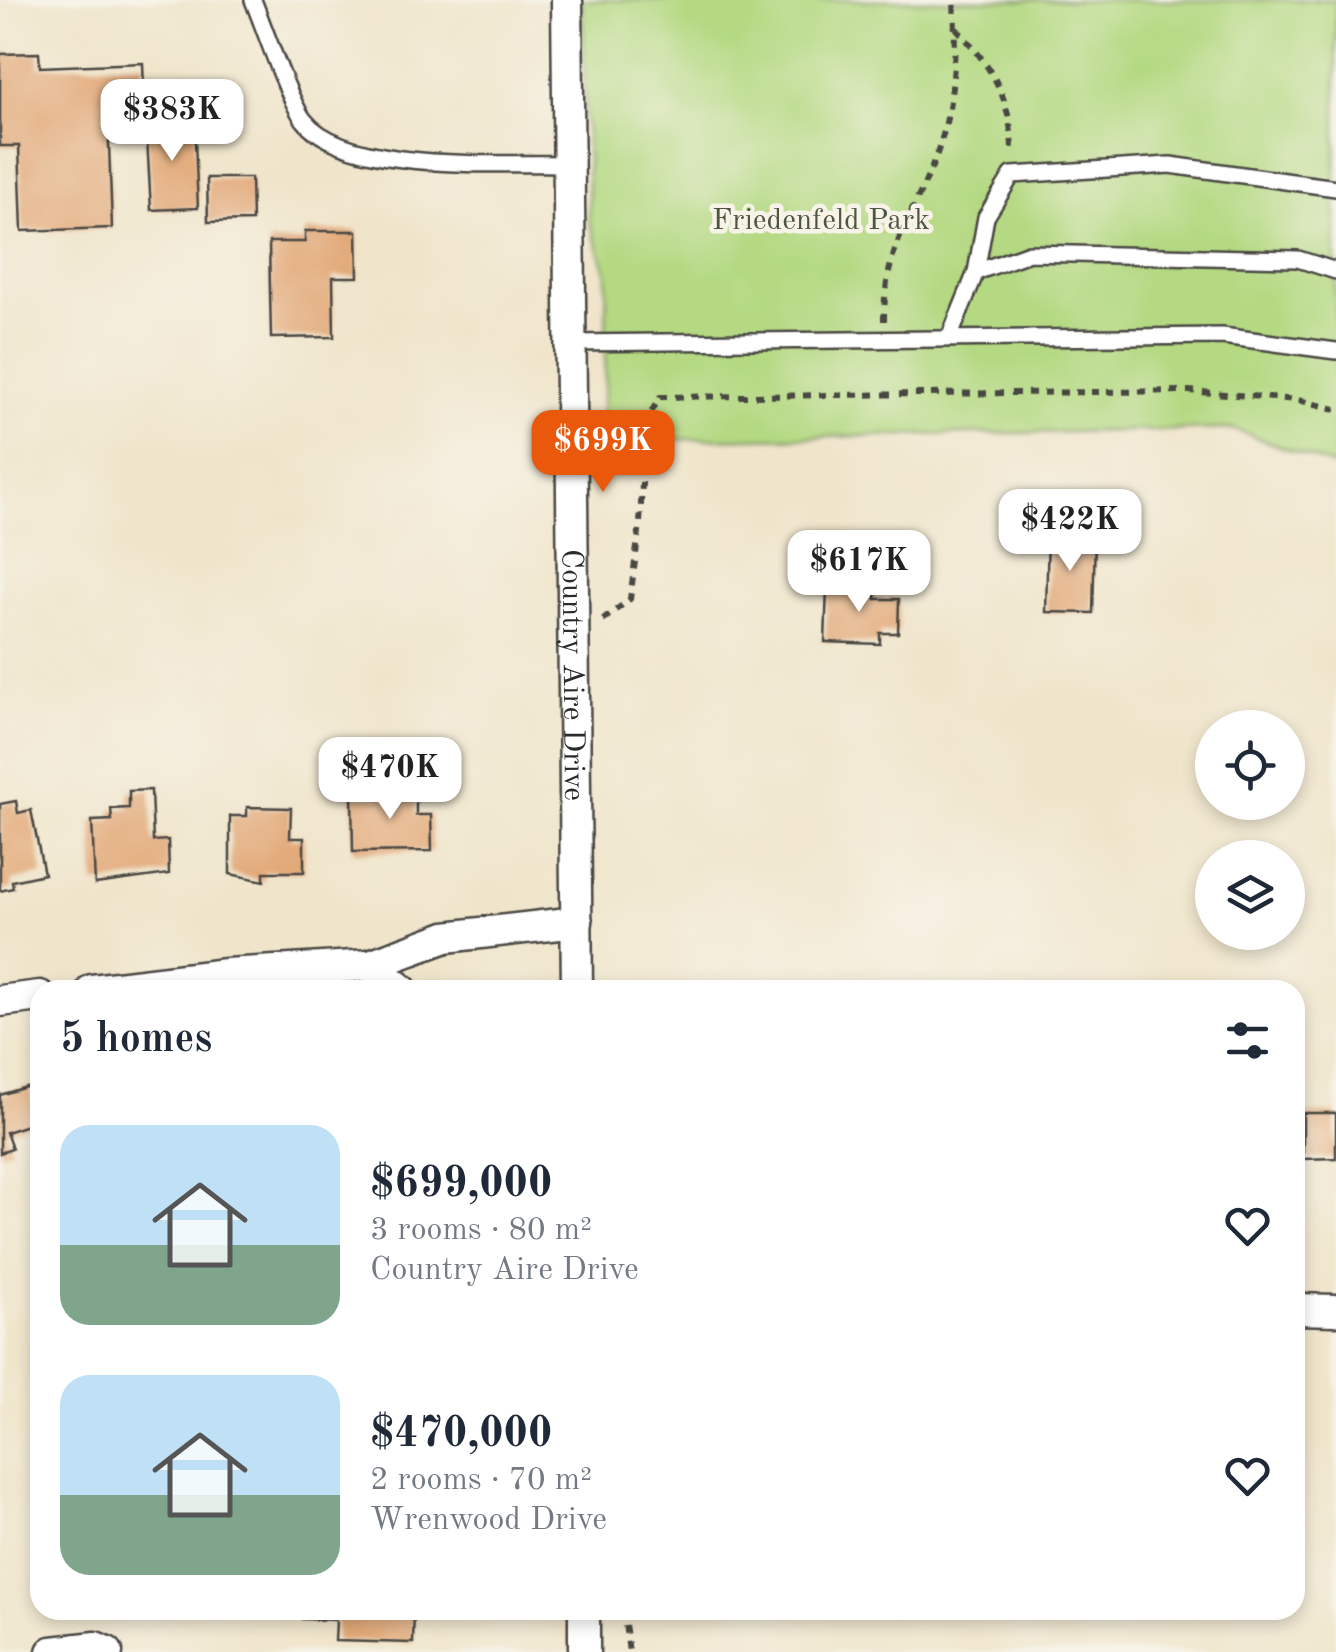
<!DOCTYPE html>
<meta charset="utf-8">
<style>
body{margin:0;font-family:"Old Standard TT",serif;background:#f2f2f3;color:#1f2937;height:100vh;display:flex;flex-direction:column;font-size:38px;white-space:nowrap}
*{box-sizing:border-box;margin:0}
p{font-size:32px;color:#747a83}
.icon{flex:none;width:55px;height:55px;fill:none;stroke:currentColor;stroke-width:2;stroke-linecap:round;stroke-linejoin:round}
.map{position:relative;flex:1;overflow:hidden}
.side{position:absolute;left:30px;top:980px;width:1275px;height:640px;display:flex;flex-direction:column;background:#fff;border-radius:30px;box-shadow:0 5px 15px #0003}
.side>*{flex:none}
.controls{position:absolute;left:1195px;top:710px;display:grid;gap:20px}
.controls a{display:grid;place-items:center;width:110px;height:110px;border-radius:50%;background:#fff;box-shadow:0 5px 15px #0003;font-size:50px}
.price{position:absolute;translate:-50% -85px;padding:0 22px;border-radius:20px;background:#fff;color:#222;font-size:32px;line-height:65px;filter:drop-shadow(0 2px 5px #0008)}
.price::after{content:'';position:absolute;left:50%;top:60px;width:30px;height:22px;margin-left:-15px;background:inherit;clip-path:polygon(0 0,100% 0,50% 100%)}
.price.current{background:#ea580c;color:#fff}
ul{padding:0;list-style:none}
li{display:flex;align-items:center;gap:30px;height:250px;padding:0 30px}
li span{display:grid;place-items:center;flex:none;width:280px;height:200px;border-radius:30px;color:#555}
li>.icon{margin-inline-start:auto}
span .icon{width:120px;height:120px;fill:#fffc;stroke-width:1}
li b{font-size:42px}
h2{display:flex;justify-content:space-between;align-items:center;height:120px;padding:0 30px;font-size:42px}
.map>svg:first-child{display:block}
</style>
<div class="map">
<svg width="1336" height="1652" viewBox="0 0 1336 1652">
<rect width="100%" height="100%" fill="#f7f3e8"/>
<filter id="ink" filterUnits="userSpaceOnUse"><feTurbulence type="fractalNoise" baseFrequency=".01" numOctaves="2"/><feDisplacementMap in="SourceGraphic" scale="20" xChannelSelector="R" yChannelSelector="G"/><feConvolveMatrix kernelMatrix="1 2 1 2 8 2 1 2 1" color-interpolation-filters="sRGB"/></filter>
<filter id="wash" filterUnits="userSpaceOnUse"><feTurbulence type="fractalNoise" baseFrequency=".0048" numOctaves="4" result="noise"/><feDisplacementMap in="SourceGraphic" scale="40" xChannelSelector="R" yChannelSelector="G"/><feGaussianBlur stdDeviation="2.25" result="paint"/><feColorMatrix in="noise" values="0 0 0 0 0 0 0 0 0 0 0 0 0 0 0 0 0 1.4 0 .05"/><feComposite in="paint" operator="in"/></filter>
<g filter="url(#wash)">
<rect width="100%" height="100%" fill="#f0e5cb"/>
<path fill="#b4d982" stroke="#708256" stroke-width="2.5" d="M582,0H1336V467L1233,429L597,441L605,388L607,274L589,221Z"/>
<g id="blocks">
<g fill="#e2a978">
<path d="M39,53L40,67L143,63L145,116L108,117L112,228L22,231L19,146H0V54Z"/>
<path d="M194,119L198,208L151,210L146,121Z"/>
<path d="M207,178H251L252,221L208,222Z"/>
<path d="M305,231H357L358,277H333L334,337L271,338L269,242H305Z"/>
<path d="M1048,534L1095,536L1093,613L1046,612Z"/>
<path d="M827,586L876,587V599H899L898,633H880V644L825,642Z"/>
<path d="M376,785H416V815H431L432,851L353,852L352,796H377Z"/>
<path d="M151,790L153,841L168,840L169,874L95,884L92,821L112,820L111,809L129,808V791Z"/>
<path d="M16,801L18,813L31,810L44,874L12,881L13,888L0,891V804Z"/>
<path d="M247,807L291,808L290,838H304V872H264V881L230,874V816H247Z"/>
<path d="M29,1086L40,1121L6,1132L12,1149L0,1153V1095Z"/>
<path d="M1303,1113H1336V1158L1303,1159Z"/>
<path d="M302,1610H414L413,1643L335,1641L336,1620L302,1619Z"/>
</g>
</g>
</g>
<g filter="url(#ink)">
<use href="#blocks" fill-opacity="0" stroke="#494743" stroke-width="2.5"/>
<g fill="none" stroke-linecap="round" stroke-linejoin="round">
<g stroke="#494743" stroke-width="20">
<g id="service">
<path d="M253,0C264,27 289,101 304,120C346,174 504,162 569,164"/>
<path d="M976,272L1029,253L1298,259L1336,271"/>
<path d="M950,336L976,272L986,217L1012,175L1170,165L1336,188"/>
<path d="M571,343L1222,336L1336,351"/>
</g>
</g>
<g stroke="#494743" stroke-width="35">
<g id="minor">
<path id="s1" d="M567,0L577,990"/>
<path d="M370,965L402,990"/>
<path d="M92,990L226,974L370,965L446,937L577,922"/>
<path d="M0,1001L40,996"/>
<path d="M1295,1309L1336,1310"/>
<path d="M584,1610V1652"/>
<path d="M52,1652L96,1647L107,1652"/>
</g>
</g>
<g stroke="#494743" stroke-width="6" stroke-dasharray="8 8" stroke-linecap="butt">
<path d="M956,28C993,68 1012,99 1012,154"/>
<path d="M884,321C884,235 924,206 944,131C955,87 956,44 954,0"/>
<path d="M603,620L630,599L640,524L645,423L660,397L1189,391L1298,400L1336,409"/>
<path d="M623,1610L629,1652"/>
</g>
<use href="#service" stroke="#fff" stroke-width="15"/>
<use href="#minor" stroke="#fff" stroke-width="30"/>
</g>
</g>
<g text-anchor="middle" stroke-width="9" stroke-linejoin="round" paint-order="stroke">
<g font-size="30" fill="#4d5641" stroke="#f7f3e8">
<text x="821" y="229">Friedenfeld Park</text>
</g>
<g font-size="30" fill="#2b2b2b" stroke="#f7f3e8">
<text dy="10" stroke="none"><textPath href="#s1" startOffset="675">Country Aire Drive</textPath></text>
</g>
</g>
</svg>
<div class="controls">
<a><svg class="icon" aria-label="locate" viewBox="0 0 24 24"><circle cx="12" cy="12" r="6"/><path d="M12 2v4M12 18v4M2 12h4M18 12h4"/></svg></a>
<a><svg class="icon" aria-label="layers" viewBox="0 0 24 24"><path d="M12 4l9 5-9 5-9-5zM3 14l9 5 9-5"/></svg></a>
</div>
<b class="price" style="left:172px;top:164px">$383K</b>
<b class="price current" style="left:603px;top:495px">$699K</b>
<b class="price" style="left:1070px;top:574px">$422K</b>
<b class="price" style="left:859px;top:615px">$617K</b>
<b class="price" style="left:390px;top:822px">$470K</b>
<section class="side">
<h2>5 homes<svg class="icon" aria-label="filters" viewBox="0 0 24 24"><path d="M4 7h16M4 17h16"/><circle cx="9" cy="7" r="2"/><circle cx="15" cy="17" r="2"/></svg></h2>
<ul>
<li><span style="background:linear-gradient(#bfe0f5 60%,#7fa58c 0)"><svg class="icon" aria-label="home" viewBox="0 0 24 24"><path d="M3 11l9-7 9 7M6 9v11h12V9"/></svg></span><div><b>$699,000</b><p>3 rooms · 80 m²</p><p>Country Aire Drive</p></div><svg class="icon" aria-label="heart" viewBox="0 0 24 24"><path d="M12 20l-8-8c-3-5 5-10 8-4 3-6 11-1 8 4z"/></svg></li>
<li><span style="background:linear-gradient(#bfe0f5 60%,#7fa58c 0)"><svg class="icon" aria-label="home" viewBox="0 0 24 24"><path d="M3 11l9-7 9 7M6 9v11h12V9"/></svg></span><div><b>$470,000</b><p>2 rooms · 70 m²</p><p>Wrenwood Drive</p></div><svg class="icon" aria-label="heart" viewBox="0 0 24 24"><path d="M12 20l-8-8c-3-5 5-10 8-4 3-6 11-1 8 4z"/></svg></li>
</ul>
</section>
</div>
